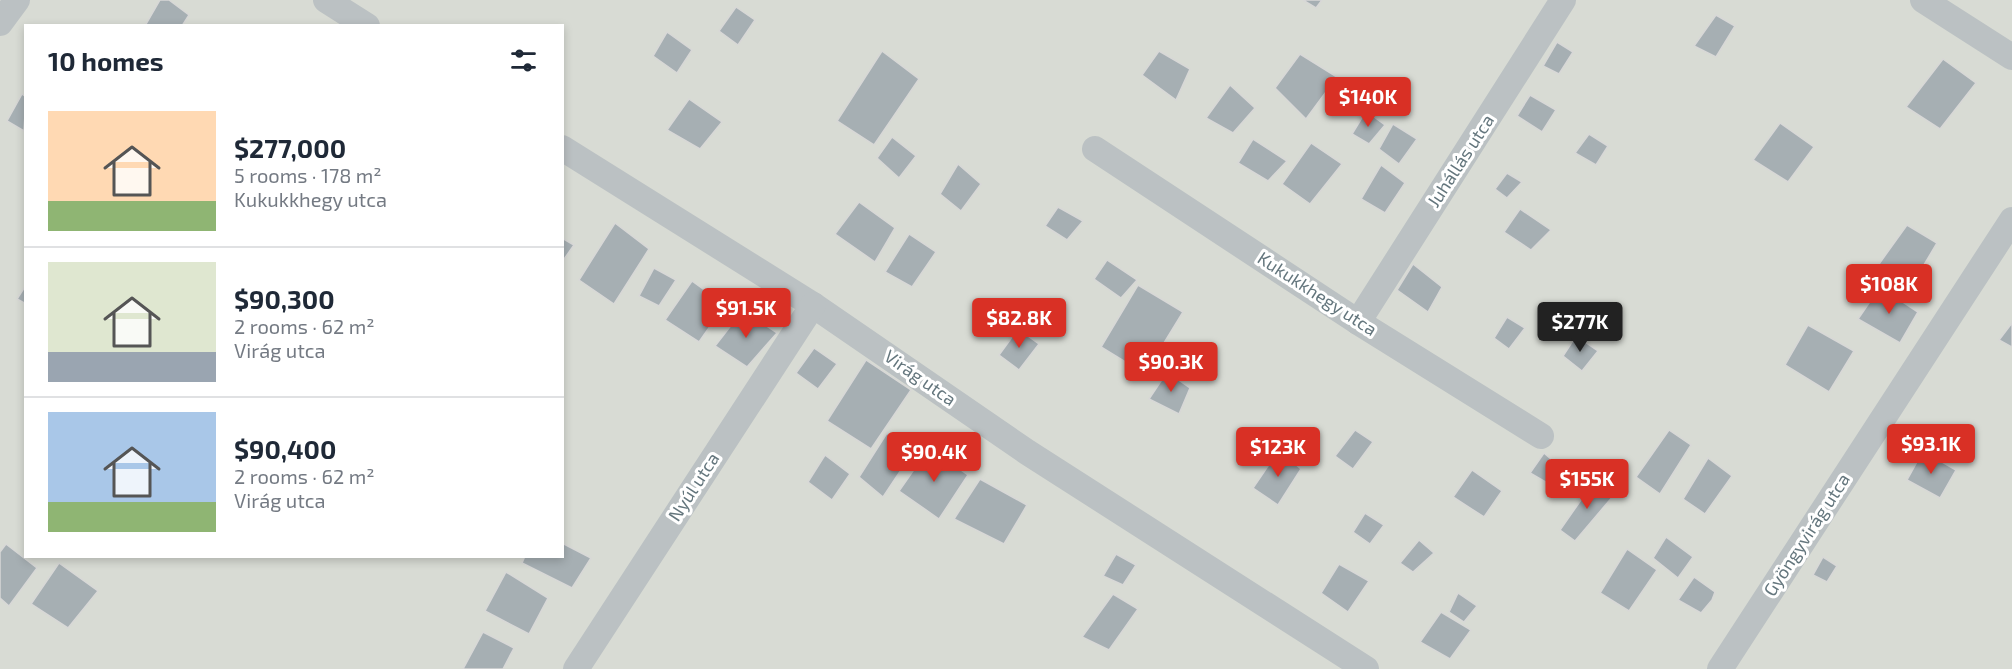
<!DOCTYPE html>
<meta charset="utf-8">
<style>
body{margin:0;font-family:"Exo 2",sans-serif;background:#f2f2f3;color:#1f2937;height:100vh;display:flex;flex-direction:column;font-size:22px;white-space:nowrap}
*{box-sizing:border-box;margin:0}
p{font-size:20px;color:#747a83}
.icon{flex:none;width:33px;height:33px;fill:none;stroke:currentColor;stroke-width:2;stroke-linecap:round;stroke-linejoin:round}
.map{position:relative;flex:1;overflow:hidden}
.sheet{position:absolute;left:24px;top:24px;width:540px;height:534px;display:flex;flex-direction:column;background:#fff;border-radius:0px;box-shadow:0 3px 9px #0003}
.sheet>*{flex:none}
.price{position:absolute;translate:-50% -51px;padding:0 14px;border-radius:6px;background:#d93025;color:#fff;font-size:20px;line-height:39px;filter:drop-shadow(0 2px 3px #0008)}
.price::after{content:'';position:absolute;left:50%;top:36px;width:18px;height:14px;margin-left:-9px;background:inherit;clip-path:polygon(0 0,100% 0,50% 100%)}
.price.on{background:#222;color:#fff}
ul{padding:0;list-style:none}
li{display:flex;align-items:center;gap:18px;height:150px;padding:0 24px}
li+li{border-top:2px solid #e0e1e3}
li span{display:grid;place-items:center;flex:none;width:168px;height:120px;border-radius:0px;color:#555}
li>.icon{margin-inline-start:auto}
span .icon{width:72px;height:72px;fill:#fffc;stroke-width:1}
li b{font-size:26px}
h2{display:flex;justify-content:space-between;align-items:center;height:72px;padding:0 24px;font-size:26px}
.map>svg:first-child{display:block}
</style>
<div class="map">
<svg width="2012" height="669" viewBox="0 0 2012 669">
<rect width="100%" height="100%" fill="#f7f6f4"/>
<path fill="#d8dbd4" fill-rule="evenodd" d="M0,0H2012V669H0ZM26,26H562V556H26Z"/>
<g fill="#a6afb3" stroke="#d8d8d7" stroke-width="1.5">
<path d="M160,0H169L189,15L182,26H145Z"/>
<path d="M1303,0H1322L1316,8Z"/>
<path d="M736,7L755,20L738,45L719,31Z"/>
<path d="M1716,15L1735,26L1716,57L1694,46Z"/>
<path d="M667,32L692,50L677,73L653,56Z"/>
<path d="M1557,42L1573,52L1559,74L1543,66Z"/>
<path d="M882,51L919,79L874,145L837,121Z"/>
<path d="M1159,51L1190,69L1176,100L1142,75Z"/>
<path d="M1300,54L1337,77L1306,119L1275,88Z"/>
<path d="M1943,59L1976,83L1940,129L1906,107Z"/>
<path d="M1230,85L1255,108L1233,133L1206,118Z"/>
<path d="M22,94L26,97L24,131L7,121Z"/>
<path d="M1530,95L1556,110L1542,132L1517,116Z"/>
<path d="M689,99L722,122L700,149L667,130Z"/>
<path d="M1366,111L1385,125L1369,144L1352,134Z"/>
<path d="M1780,123L1814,147L1788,182L1753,160Z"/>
<path d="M1393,124L1417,139L1399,164L1379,149Z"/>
<path d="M1589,134L1608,146L1596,165L1575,153Z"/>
<path d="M892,137L916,156L899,178L877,158Z"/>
<path d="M1253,139L1287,161L1268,181L1238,163Z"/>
<path d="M1311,143L1342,164L1310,204L1282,184Z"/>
<path d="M958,164L981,184L961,211L940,194Z"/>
<path d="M1381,165L1405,183L1385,213L1361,199Z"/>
<path d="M1507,173L1522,182L1507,198L1495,189Z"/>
<path d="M859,202L895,228L875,262L835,234Z"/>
<path d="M1058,207L1083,221L1067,240L1045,226Z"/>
<path d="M1520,209L1551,230L1531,250L1504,232Z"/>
<path d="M615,223L649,249L614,304L579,280Z"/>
<path d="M1907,225L1937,243L1912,285L1879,264Z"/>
<path d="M909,234L936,252L912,287L885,272Z"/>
<path d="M562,238L574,245L562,262Z"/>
<path d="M1107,260L1137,280L1121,298L1094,279Z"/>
<path d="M1413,264L1442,287L1428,312L1397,290Z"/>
<path d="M654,268L676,280L659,306L639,296Z"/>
<path d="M692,281L725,305L699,342L665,320Z"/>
<path d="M26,285V304L17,299Z"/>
<path d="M1138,285L1183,312L1145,374L1101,347Z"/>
<path d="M1880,287L1918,312L1900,343L1858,319Z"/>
<path d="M743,310L777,333L747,367L715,346Z"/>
<path d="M1507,317L1525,328L1509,349L1494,338Z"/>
<path d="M2012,323V347L1999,340Z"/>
<path d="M1808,325L1854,351L1829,392L1785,365Z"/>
<path d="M1018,329L1039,344L1019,370L999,355Z"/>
<path d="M1576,336L1598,351L1582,371L1563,356Z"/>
<path d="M814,348L837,364L818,389L796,373Z"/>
<path d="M866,360L911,390L871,449L827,421Z"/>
<path d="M1167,372L1190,388L1179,414L1149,399Z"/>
<path d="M1355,430L1373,442L1353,469L1335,456Z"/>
<path d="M1669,430L1691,445L1660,494L1636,477Z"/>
<path d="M1301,431L1317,443L1303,463L1286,451Z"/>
<path d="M887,433L911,455L883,497L859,477Z"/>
<path d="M929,448L968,475L939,519L899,491Z"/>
<path d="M1279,450L1301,469L1278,505L1253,488Z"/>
<path d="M1923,451L1956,470L1940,498L1907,480Z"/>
<path d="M1544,453L1560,467L1549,484L1530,473Z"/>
<path d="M825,455L850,474L832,500L808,482Z"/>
<path d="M1708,458L1732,476L1705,514L1683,499Z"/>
<path d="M1472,470L1502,491L1484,517L1453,497Z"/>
<path d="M980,479L1027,505L1004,544L954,519Z"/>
<path d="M1595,480L1614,495L1575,541L1560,530Z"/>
<path d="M1365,513L1384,525L1370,544L1353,532Z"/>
<path d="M1666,537L1693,557L1678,578L1653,558Z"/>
<path d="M1419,540L1434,553L1413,572L1400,563Z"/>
<path d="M562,543L591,558L572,588L522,563L525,556H562Z"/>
<path d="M6,544L37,568L9,606L0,598V552Z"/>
<path d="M1627,549L1657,570L1629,611L1600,593Z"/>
<path d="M1116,554L1136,565L1123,585L1103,576Z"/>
<path d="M1823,557L1837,566L1827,582L1813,575Z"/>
<path d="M59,563L98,591L68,628L31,604Z"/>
<path d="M1339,564L1369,581L1348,612L1321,593Z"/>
<path d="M506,572L548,598L529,634L485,611Z"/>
<path d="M1694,577L1715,592L1712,600L1701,613L1678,600Z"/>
<path d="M1458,593L1477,606L1464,622L1449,612Z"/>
<path d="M1113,594L1138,609L1109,650L1082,637Z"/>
<path d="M1441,612L1471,630L1450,659L1420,642Z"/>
<path d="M483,632L514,648L503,669H463Z"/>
</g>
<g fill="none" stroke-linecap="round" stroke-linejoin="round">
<g stroke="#bbc1c3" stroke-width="26">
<path d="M326,0L367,26"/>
<path d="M1923,0L2012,57"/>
<path d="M0,23L17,0"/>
<path d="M562,148L813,305L1027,452L1366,669"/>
<path d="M1095,149L1358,322L1541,436"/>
<path d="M1358,322L1563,0"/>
<path d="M576,669L813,305"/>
<path d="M1720,669L2012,220"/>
</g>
</g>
<g text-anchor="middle" stroke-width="6" stroke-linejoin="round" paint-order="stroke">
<g font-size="18" fill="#64767d" stroke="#fff">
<text transform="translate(1461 161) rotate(-57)" y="6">Juhállás utca</text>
<text transform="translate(1317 294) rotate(33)" y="6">Kukukkhegy utca</text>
<text transform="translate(920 378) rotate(35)" y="6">Virág utca</text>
<text transform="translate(694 487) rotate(-57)" y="6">Nyúl utca</text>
<text transform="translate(1807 535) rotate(-57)" y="6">Gyöngyvirág utca</text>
</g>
</g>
</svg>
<b class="price" style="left:1368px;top:128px">$140K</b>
<b class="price" style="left:1889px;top:315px">$108K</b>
<b class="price" style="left:746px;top:339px">$91.5K</b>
<b class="price" style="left:1019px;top:349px">$82.8K</b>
<b class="price on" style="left:1580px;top:353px">$277K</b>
<b class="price" style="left:1171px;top:393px">$90.3K</b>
<b class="price" style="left:1931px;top:475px">$93.1K</b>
<b class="price" style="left:1278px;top:478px">$123K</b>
<b class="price" style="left:934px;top:483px">$90.4K</b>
<b class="price" style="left:1587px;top:510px">$155K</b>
<section class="sheet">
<h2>10 homes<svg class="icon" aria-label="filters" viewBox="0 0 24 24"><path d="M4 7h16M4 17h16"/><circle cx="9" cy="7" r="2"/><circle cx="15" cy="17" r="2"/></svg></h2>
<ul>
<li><span style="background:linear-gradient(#ffd9b3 75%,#8fb573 0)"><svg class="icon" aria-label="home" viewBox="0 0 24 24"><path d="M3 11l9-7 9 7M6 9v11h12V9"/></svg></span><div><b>$277,000</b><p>5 rooms · 178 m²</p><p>Kukukkhegy utca</p></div></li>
<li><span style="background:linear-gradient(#dfe7d0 75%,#9aa5b1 0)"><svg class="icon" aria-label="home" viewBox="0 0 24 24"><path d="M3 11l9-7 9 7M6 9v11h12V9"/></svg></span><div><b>$90,300</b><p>2 rooms · 62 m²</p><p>Virág utca</p></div></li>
<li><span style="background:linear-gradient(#a9c7e8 75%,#8fb573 0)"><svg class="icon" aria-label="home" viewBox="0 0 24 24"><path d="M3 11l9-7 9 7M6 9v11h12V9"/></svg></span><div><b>$90,400</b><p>2 rooms · 62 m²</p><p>Virág utca</p></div></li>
</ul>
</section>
</div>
